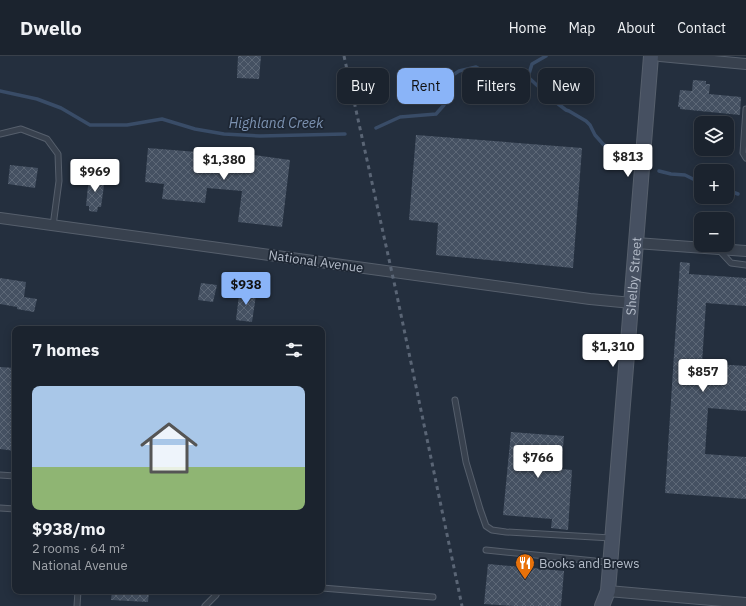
<!DOCTYPE html>
<meta charset="utf-8">
<style>
body{margin:0;font-family:"IBM Plex Sans",sans-serif;background:#282f3a;color:#f1f3f6;height:100vh;display:flex;flex-direction:column;font-size:15px;white-space:nowrap}
*{box-sizing:border-box;margin:0}
p{font-size:13px;color:#a0a4aa}
.icon{flex:none;width:22px;height:22px;fill:none;stroke:currentColor;stroke-width:2;stroke-linecap:round;stroke-linejoin:round}
.map{position:relative;flex:1;overflow:hidden}
.sheet{position:absolute;left:12px;top:270px;width:313px;height:268px;display:flex;flex-direction:column;background:#1b232e;border-radius:8px;box-shadow:0 2px 10px #0003,0 0 0 1px #39404a}
.sheet>*{flex:none}
.banner{position:absolute;left:337px;top:12px;width:349px;height:36px;display:flex;gap:8px}
.fabs{position:absolute;left:694px;top:60px;display:grid;gap:8px}
.fabs a{display:grid;place-items:center;width:40px;height:40px;border-radius:8px;background:#1b232e;box-shadow:0 2px 10px #0003,0 0 0 1px #39404a;font-size:20px}
.price{position:absolute;translate:-50% -34px;padding:0 9px;border-radius:4px;background:#fff;color:#222;font-size:13px;line-height:26px;filter:drop-shadow(0 1px 2px #0008)}
.price::after{content:'';position:absolute;left:50%;top:24px;width:12px;height:9px;margin-left:-6px;background:inherit;clip-path:polygon(0 0,100% 0,50% 100%)}
.price.current{background:#8ab4f8;color:#111}
ul{padding:0;list-style:none}
li{display:grid;align-content:center;gap:8px;height:212px;padding:0 20px}
li+li{border-top:1px solid #39404a}
li span{display:grid;place-items:center;height:124px;border-radius:8px;color:#555}
li>.icon{margin-inline-start:auto}
span .icon{width:72px;height:72px;fill:#fffc;stroke-width:1}
li b{font-size:17px}
h2{display:flex;justify-content:space-between;align-items:center;height:48px;padding:0 20px;font-size:17px}
.pill{padding:0 14px;border-radius:8px;background:#1b232e;box-shadow:0 2px 10px #0003,0 0 0 1px #39404a;font-size:14px;line-height:36px}
.pill.current{background:#8ab4f8;color:#111}
header{display:flex;align-items:center;gap:24px;box-sizing:border-box;height:56px;padding:0 20px;background:#1b232e;border-bottom:1px solid #39404a}
header strong{font-size:19px}
nav{display:flex;gap:22px;margin-inline-start:auto;font-size:14px}
.map>svg:first-child{display:block}
</style>
<header>
<strong>Dwello</strong>
<nav><a>Home</a><a>Map</a><a>About</a><a>Contact</a></nav>
</header>
<div class="map">
<svg width="746" height="550" viewBox="0 0 746 550">
<defs>
<pattern id="building-cross-hatch" width="8" height="8" patternUnits="userSpaceOnUse"><rect width="8" height="8" fill="#455162"/><path d="M0 0l8 8M0 8l8-8" fill="none" stroke="#5d6877"/></pattern>
</defs>
<rect width="100%" height="100%" fill="#242f3e"/>
<g fill="none" stroke-linecap="round" stroke-linejoin="round">
<g stroke="#394c67" stroke-width="3.5">
<path d="M528,21L553,44L566,54L569,55L586,65L590,69L595,79L603,88L615,97L628,104"/>
<path d="M528,21L532,8L546,0"/>
<path d="M0,35L37,43L61,52L90,69H127L162,63L195,73L224,78L260,80L345,78"/>
<path d="M376,72L400,61L436,58L444,49L438,41L439,28L459,15L476,11L500,25L528,21"/>
<path d="M659,115L671,118L685,119L701,127"/>
<path d="M727,134L738,138"/>
</g>
</g>
<g fill="url(#building-cross-hatch)">
<path d="M238,0H261L259,23L237,22Z"/>
<path d="M693,24L706,25V28H710L709,38L741,41L740,59L680,53V51H678L680,34L692,35Z"/>
<path d="M416,79L582,92L573,212L436,199L438,167L409,164Z"/>
<path d="M148,92L246,100V98L290,104L282,171L238,166L242,135L207,132L205,147L162,143L164,128L145,126Z"/>
<path d="M10,109L38,112L35,132L8,128Z"/>
<path d="M89,120L105,122L101,151H98L97,156L89,155V150H86Z"/>
<path d="M680,206L690,207L689,218L746,222V250L706,247L702,307L746,310V355L708,352L705,398L746,401V443L665,437Z"/>
<path d="M0,222L26,226L24,241L37,243L34,256L17,253V251L0,248Z"/>
<path d="M201,227L217,229L213,246L198,244Z"/>
<path d="M242,231L251,232L250,238L256,239L252,266L236,264L239,239H241Z"/>
<path d="M0,311L15,312V395L0,393Z"/>
<path d="M511,376L564,380L561,413L572,414L568,474L551,472L552,463L503,459Z"/>
<path d="M488,508L564,515L561,550H514L484,548Z"/>
<path d="M112,535H149L148,546L111,544Z"/>
</g>
<g fill="none" stroke-linecap="round" stroke-linejoin="round">
<g stroke="#565f6c" stroke-width="7">
<g id="service">
<path d="M746,53L743,97L746,102"/>
<path d="M0,78L21,73L47,83L58,98L59,125L53,170"/>
<path d="M719,194L731,207L746,209"/>
<path d="M455,344L466,406L480,453L486,470L492,474L506,476L611,482"/>
<path d="M0,419L15,420"/>
<path d="M0,452L15,453"/>
<path d="M486,494L595,505L609,506"/>
<path d="M322,532L433,541"/>
<path d="M77,550L78,535"/>
<path d="M205,550L216,539L218,535"/>
</g>
</g>
<g stroke="#565f6c" stroke-width="12">
<g id="minor">
<path d="M660,0L746,8"/>
<path d="M0,162L590,243L632,247"/>
<path d="M636,187L746,195"/>
<path d="M608,535L746,547"/>
</g>
</g>
<g stroke="#565f6c" stroke-width="16">
<g id="secondary">
<path id="s1" d="M602,550L608,535L651,0"/>
</g>
</g>
<use href="#service" stroke="#38414e" stroke-width="5"/>
<use href="#minor" stroke="#38414e" stroke-width="10"/>
<use href="#secondary" stroke="#465061" stroke-width="14"/>
<path stroke="#5a6575" stroke-width="3" stroke-dasharray="4 4" stroke-linecap="butt" d="M344,0L396,235L462,550"/>
</g>
<defs>
<g id="restaurant-pin" transform="scale(1)"><path d="M0 17L-7.5 6A9.5 9.5 0 1 1 7.5 6Z" fill="#e8710a" stroke="#1d2633"/><path d="M-5-6h1v4h1v-4h1v4h1v-4h1v5L-1.5 .5V6h-2V.5L-5-1ZM5-6V6H3V1.5H1.5Q1.5-4 5-6Z" fill="#fff"/></g>
</defs>
<g fill-rule="evenodd">
<use href="#restaurant-pin" x="525" y="507"/>
</g>
<g text-anchor="middle" stroke-width="3.5" stroke-linejoin="round" paint-order="stroke">
<g font-size="13" fill="#b4bcc9" stroke="#1d2633">
<text transform="translate(316 205) rotate(8)" y="5">National Avenue</text>
<text dy="5" stroke="none"><textPath href="#s1" startOffset="332">Shelby Street</textPath></text>
</g>
<g font-size="13" fill="#b4bcc9" stroke="#1d2633" text-anchor="start">
<text x="539" y="512">Books and Brews</text>
</g>
<g font-size="14" font-style="italic" fill="#7c92b1" stroke="#1d2633">
<text x="276" y="72">Highland Creek</text>
</g>
</g>
</svg>
<div class="fabs">
<a><svg class="icon" aria-label="layers" viewBox="0 0 24 24"><path d="M12 4l9 5-9 5-9-5zM3 14l9 5 9-5"/></svg></a>
<a>+</a>
<a>−</a>
</div>
<b class="price" style="left:628px;top:122px">$813</b>
<b class="price" style="left:224px;top:125px">$1,380</b>
<b class="price" style="left:95px;top:137px">$969</b>
<b class="price current" style="left:246px;top:250px">$938</b>
<b class="price" style="left:613px;top:312px">$1,310</b>
<b class="price" style="left:703px;top:337px">$857</b>
<b class="price" style="left:538px;top:423px">$766</b>
<div class="banner">
<a class="pill">Buy</a>
<a class="pill current">Rent</a>
<a class="pill">Filters</a>
<a class="pill">New</a>
</div>
<section class="sheet">
<h2>7 homes<svg class="icon" aria-label="filters" viewBox="0 0 24 24"><path d="M4 7h16M4 17h16"/><circle cx="9" cy="7" r="2"/><circle cx="15" cy="17" r="2"/></svg></h2>
<ul>
<li><span style="background:linear-gradient(#a9c7e8 65%,#8fb573 0)"><svg class="icon" aria-label="home" viewBox="0 0 24 24"><path d="M3 11l9-7 9 7M6 9v11h12V9"/></svg></span><div><b>$938/mo</b><p>2 rooms · 64 m²</p><p>National Avenue</p></div></li>
</ul>
</section>
</div>
